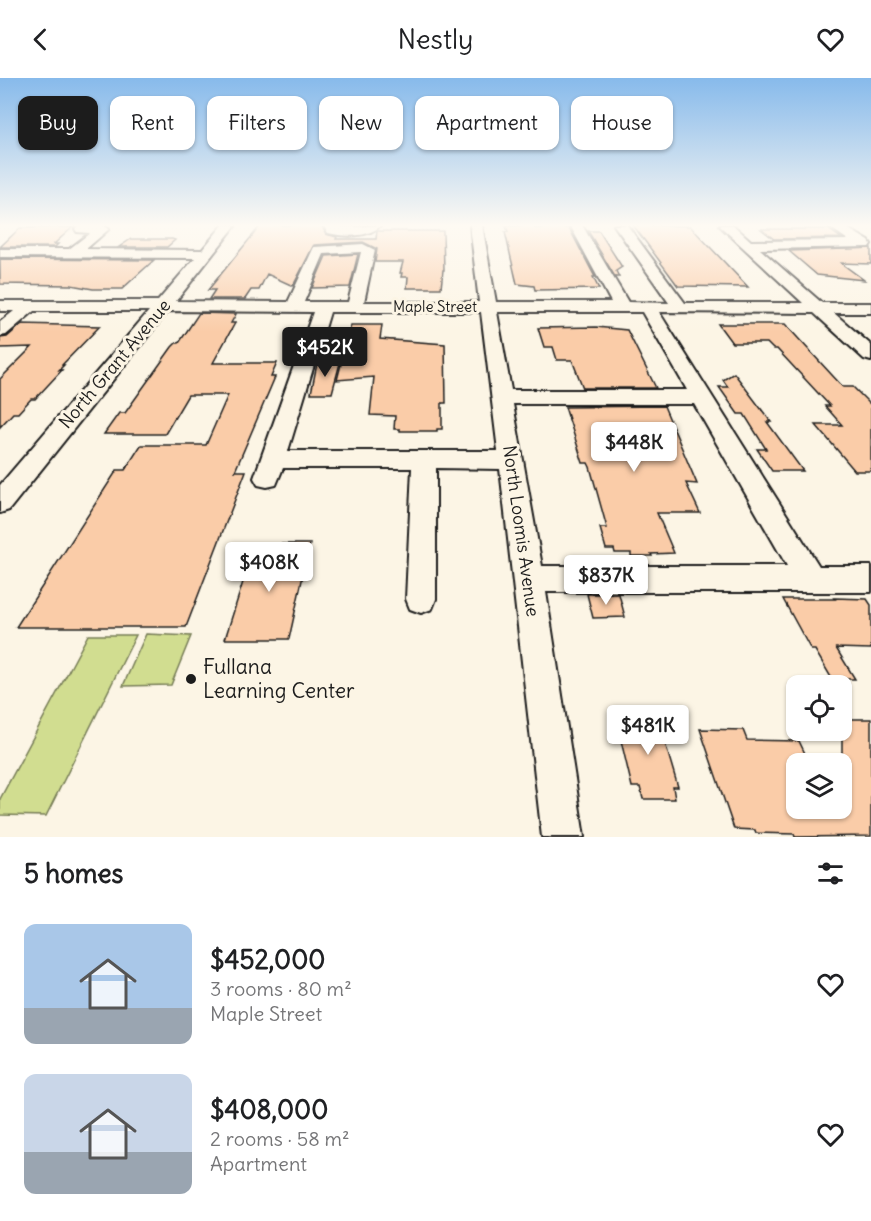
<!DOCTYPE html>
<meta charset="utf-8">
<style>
body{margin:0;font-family:Delius,sans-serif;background:#f2f2f2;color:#202124;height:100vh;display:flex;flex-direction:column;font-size:22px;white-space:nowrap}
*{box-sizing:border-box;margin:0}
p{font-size:20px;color:#757577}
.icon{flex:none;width:33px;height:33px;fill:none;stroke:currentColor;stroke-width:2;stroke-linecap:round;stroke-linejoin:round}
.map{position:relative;height:759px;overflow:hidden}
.drawer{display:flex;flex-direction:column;background:#fff;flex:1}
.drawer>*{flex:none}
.hud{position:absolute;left:18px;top:18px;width:836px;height:54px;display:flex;gap:12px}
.tools{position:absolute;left:786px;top:597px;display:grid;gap:12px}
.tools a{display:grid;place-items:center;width:66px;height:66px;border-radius:12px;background:#fff;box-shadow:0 2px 4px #0004;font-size:30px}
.price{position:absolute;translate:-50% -51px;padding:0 14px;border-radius:6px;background:#fff;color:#222;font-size:20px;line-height:39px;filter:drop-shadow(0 2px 3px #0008)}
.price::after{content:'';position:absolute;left:50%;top:36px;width:18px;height:14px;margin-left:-9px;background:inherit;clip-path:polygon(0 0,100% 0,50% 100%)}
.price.selected{background:#1c1c1c;color:#fff}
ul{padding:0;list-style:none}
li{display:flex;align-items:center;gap:18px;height:150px;padding:0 24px}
li span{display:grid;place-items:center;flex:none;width:168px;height:120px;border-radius:12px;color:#555}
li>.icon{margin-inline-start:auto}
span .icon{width:72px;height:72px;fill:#fffc;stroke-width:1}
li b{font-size:26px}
h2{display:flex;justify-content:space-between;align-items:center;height:72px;padding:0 24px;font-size:26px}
.tag{padding:0 21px;border-radius:12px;background:#fff;box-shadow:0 2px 4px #0004;font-size:21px;line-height:54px}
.tag.selected{background:#1c1c1c;color:#fff}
header{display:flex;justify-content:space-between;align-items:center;height:78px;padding:0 24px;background:#fff;font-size:27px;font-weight:600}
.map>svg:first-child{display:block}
</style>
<header><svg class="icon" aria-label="back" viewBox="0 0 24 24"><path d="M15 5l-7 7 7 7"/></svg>Nestly<svg class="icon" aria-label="heart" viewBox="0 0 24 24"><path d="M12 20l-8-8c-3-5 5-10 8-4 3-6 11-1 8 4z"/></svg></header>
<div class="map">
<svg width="871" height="759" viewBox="0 0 871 759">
<rect width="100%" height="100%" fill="#fcf5e5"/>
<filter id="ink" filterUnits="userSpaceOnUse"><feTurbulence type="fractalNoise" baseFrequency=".0167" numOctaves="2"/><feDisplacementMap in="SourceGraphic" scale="12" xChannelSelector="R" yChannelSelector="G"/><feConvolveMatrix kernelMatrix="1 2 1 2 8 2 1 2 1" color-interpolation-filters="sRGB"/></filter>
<g filter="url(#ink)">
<g fill="#d1dd90" stroke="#767c56" stroke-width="1.5">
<path d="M146,556L191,558L171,607L123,608Z"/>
<path d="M88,557H136L46,738L0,737V721Z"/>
</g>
<g fill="#facca8" stroke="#1c1c1c" stroke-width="1.5">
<path d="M261,147H321L326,156L337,159L336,161H376L377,153H443L444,192H443L441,210H407L408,199H401L402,195H400L403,184H375L377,171L363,164L314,167L293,208L267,196L259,212H251L245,221H209L215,212H208Z"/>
<path d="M534,147L535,150H569L595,199H593L599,211L535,212L534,208L517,206L505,154H508L506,148Z"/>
<path d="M633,147L690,148L748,209L678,208Z"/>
<path d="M73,149L54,166H58L55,169H0L20,150Z"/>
<path d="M761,151H828L841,160L774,161Z"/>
<path d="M588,153H599L622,189L616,193L619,199H615Z"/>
<path d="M131,161H172L175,162L167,169H119Z"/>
<path d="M871,170V186L841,185L864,202L817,197L789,173Z"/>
<path d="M358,176L350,209L312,210L326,178Z"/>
<path d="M0,181L154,182L122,211H93L71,207L0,206Z"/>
<path d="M199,235L236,236L231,245H235L213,285H277L271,299H275L235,393H246L186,549H16L117,392H125L141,367H206L228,317H188L165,356H104L119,335H125L172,269L176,265H179Z"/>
<path d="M22,246L100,248L62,287H64L59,292H62L35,321H31L18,335H13L0,349V301L32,269L0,270V260L7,259Z"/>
<path d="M718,246H785L843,309H853L871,327V393H855L816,347H842L825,328H830L777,271H773L767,265H732Z"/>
<path d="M351,247H382L380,261L445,266L446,325H442V351H437V353H400V351H394L395,338L370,337L374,299L337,302Z"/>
<path d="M596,249L627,252L656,310H583L572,282H557L553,269H544L538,250Z"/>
<path d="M340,285L332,315H311L317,286Z"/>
<path d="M734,295L771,344H767L803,393H772L757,371H766L744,336H738L719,309H728L723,302Z"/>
<path d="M664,328L697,406L686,405L700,435H657L674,475L651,476L652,478H631V475H615L614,471H606L600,450H607L590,389L588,385H583L565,329Z"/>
<path d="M255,466H310L289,561H225Z"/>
<path d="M587,516H619L625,539L593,540Z"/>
<path d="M834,520L867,521L871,527V571L836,570L855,601H832L815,572H811L783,521H835Z"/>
<path d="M631,630L655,631L678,709H673L675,721H643L640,709H632L618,650L636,648Z"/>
<path d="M842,641H871V758L795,759L794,756L756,755L755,752L734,751L700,651L743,652L747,662L799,663L810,686H796V730H842Z"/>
</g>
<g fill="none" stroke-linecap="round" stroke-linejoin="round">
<g stroke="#1c1c1c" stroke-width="4">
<g id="minor">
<path d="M78,147H103L109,151L86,171L202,172L223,147H236L176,223L288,224L314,169L363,166L375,172L364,224H479L470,147H482L496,224H611L570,147H582L628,224L669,225L614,147H627L685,225H803L719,147H733L751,163L848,162L827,147H842L869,163L871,166L869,169L760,171L822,225H871V235H834L871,267V283L864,281L814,235L659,234L819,488H871V514H546L584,759H542L500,391L436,390V521L432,531L421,535L410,531L406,521L412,390H283L276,407L267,409L258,407L254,400L313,234L168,233L9,432L0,435V407L149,233H34L6,257L0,258V244L14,233H0V223H158L195,180L0,179V171H69L90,155L77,154L75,151ZM361,174L348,224H304L324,176ZM330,234H481L498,373H288ZM497,234H642L687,312H511ZM513,326H694L787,488H542Z"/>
<path d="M323,147L355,149L381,147C369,160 345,159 328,155Z"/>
</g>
</g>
<use href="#minor" fill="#fcf5e5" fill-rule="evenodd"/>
</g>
</g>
<linearGradient id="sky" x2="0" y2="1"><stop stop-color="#87baeb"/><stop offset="0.58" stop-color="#fefaf3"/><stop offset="1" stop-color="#fefaf3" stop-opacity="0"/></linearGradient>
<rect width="871" height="254" fill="url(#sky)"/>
<circle fill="#1c1c1c" stroke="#fcf5e5" stroke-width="2" cx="191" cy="601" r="6"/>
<g text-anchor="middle" stroke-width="6" stroke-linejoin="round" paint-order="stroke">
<g font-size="15" fill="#1c1c1c" stroke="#fcf5e5">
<text x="435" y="234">Maple Street</text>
</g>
<g font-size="18" fill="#1c1c1c" stroke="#fcf5e5">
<text transform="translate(115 286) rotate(-50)" y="6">North Grant Avenue</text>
<text transform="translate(521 453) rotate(82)" y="6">North Loomis Avenue</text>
</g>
<g font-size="21" fill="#1c1c1c" stroke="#fcf5e5" text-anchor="start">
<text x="203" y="596">Fullana<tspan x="203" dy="24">Learning Center</tspan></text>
</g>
</g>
</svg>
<div class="tools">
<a><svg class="icon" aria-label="locate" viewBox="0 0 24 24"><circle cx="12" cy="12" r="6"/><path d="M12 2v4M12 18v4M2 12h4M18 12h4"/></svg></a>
<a><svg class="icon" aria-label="layers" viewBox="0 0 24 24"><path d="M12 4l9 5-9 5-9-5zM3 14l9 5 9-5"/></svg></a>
</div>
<b class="price selected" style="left:325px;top:300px">$452K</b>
<b class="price" style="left:634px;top:395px">$448K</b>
<b class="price" style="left:269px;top:515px">$408K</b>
<b class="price" style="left:606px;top:528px">$837K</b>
<b class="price" style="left:648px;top:678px">$481K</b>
<div class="hud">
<a class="tag selected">Buy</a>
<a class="tag">Rent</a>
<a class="tag">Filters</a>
<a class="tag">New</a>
<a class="tag">Apartment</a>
<a class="tag">House</a>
</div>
</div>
<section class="drawer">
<h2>5 homes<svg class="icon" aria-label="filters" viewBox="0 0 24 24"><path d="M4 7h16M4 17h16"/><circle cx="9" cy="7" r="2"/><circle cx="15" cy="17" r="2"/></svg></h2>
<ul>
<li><span style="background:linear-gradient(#a9c7e8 70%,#9aa5b1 0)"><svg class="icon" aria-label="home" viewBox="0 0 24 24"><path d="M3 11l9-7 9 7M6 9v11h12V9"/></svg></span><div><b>$452,000</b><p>3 rooms · 80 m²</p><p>Maple Street</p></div><svg class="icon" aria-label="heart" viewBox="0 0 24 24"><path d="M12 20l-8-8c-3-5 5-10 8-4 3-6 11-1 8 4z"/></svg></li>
<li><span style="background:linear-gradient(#c9d6e8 65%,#9aa5b1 0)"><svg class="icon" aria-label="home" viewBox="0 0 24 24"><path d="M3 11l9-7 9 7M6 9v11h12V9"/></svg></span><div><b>$408,000</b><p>2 rooms · 58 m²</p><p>Apartment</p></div><svg class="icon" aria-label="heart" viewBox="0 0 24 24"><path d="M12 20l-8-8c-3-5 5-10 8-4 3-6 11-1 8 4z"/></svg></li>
</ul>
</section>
